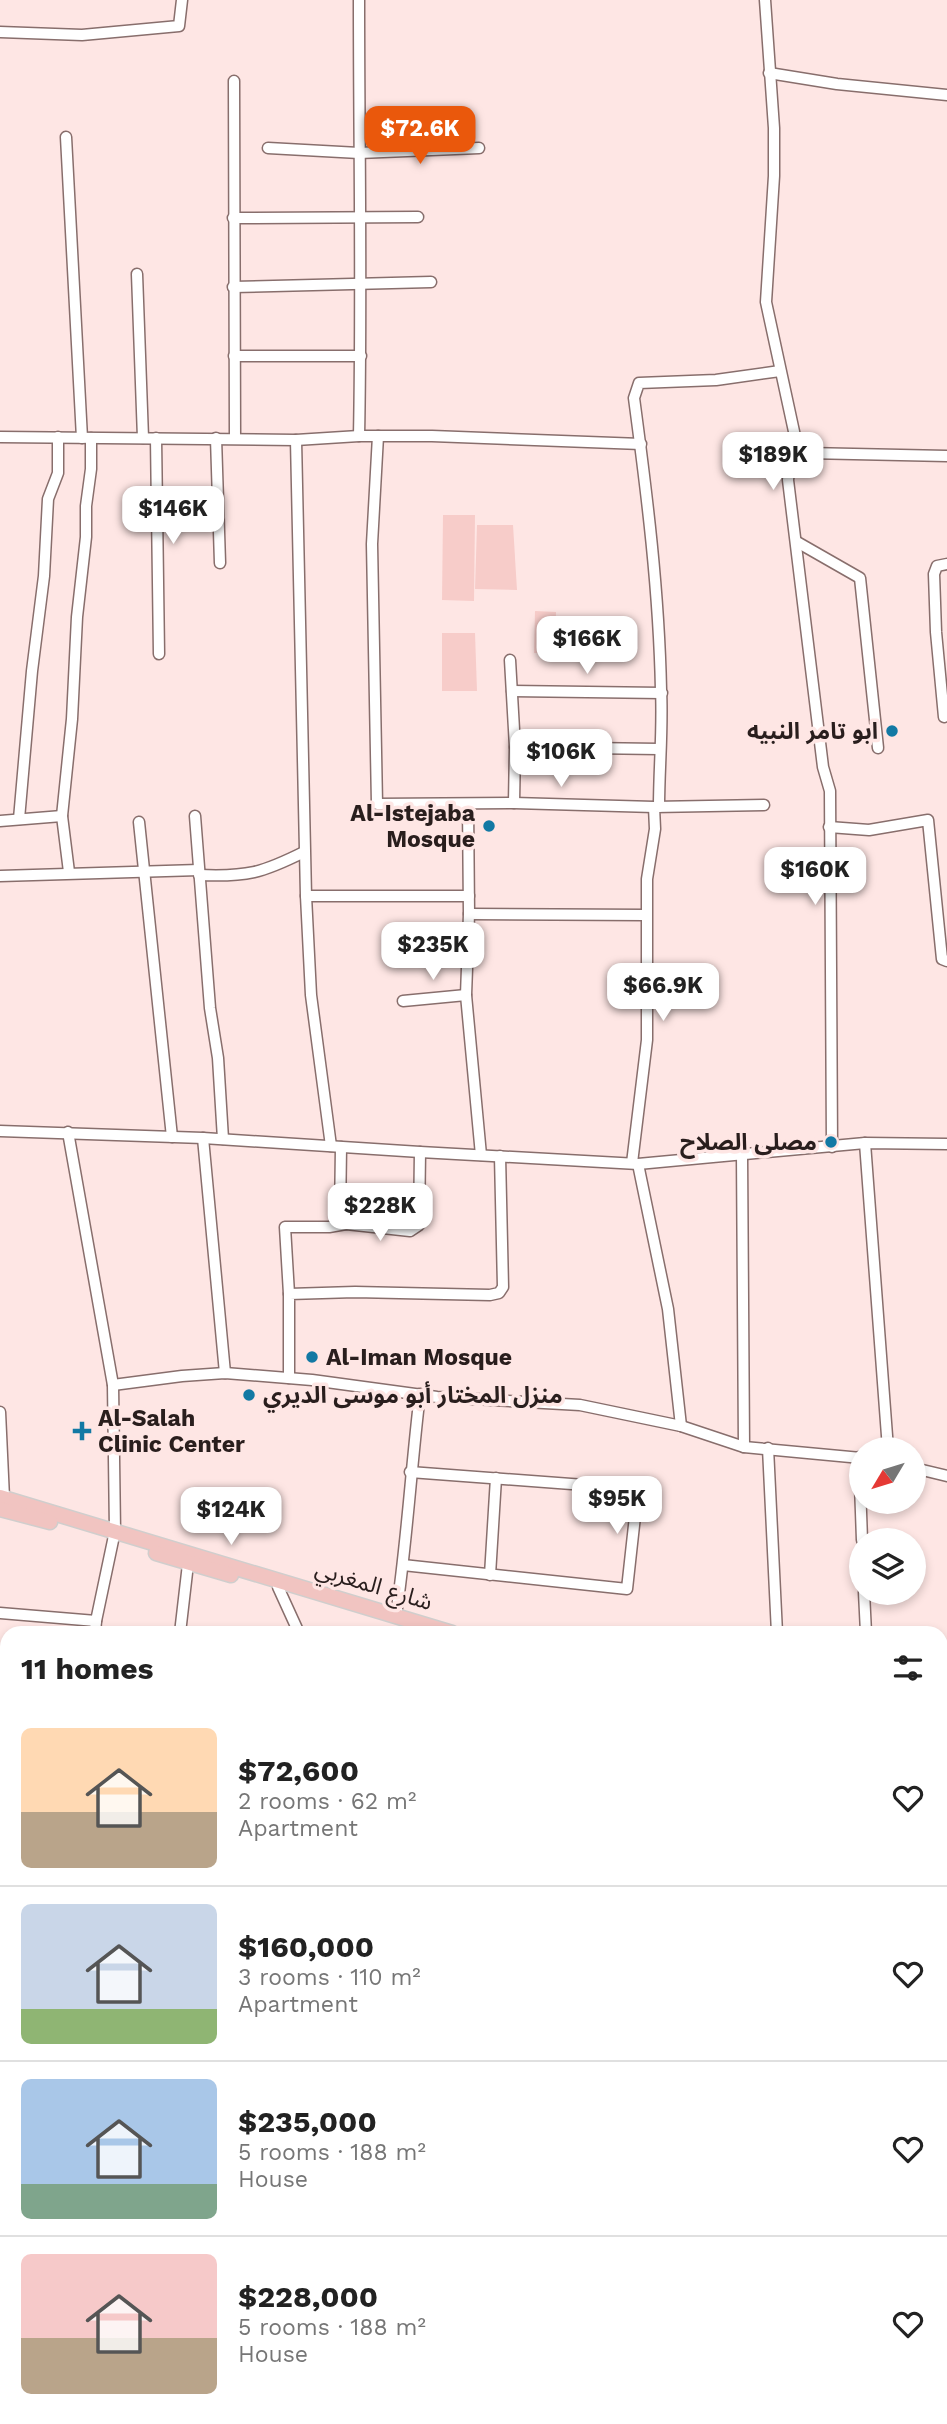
<!DOCTYPE html>
<meta charset="utf-8">
<style>
body{margin:0;font-family:"Work Sans","Noto Sans Arabic",sans-serif;background:#f2f2f2;color:#222;height:100vh;display:flex;flex-direction:column;font-size:26px;white-space:nowrap}
*{box-sizing:border-box;margin:0}
p{font-size:23px;color:#767676}
.icon{flex:none;width:38px;height:38px;fill:none;stroke:currentColor;stroke-width:2;stroke-linecap:round;stroke-linejoin:round}
.map{position:relative;flex:1;overflow:hidden}
.sheet{position:absolute;left:0px;top:1626px;width:948px;height:800px;display:flex;flex-direction:column;background:#fff;border-radius:21px 21px 0 0;box-shadow:0 4px 10px #0003}
.sheet>*{flex:none}
.needle{width:46px;rotate:232deg}
.buttons{position:absolute;left:849px;top:1437px;display:grid;gap:14px}
.buttons a{display:grid;place-items:center;width:77px;height:77px;border-radius:50%;background:#fff;box-shadow:0 4px 10px #0003;font-size:35px}
.price{position:absolute;translate:-50% -60px;padding:0 16px;border-radius:14px;background:#fff;color:#222;font-size:23px;line-height:46px;filter:drop-shadow(0 2px 4px #0008)}
.price::after{content:'';position:absolute;left:50%;top:42px;width:21px;height:16px;margin-left:-10px;background:inherit;clip-path:polygon(0 0,100% 0,50% 100%)}
.price.selected{background:#ea580c;color:#fff}
ul{padding:0;list-style:none}
li{display:flex;align-items:center;gap:21px;height:175px;padding:0 21px}
li+li{border-top:2px solid #e0e0e0}
li span{display:grid;place-items:center;flex:none;width:196px;height:140px;border-radius:10px;color:#555}
li>.icon{margin-inline-start:auto}
span .icon{width:84px;height:84px;fill:#fffc;stroke-width:1}
li b{font-size:30px}
h2{display:flex;justify-content:space-between;align-items:center;height:84px;padding:0 21px;font-size:30px}
.map>svg:first-child{display:block}
</style>
<div class="map">
<svg width="947" height="2424" viewBox="0 0 947 2424">
<rect width="100%" height="100%" fill="#fee6e4"/>
<g fill="#f7ccc9">
<path d="M443,515H475L474,601L442,600Z"/>
<path d="M477,525H513L517,590L475,589Z"/>
<path d="M535,611L556,612L555,654L534,653Z"/>
<path d="M442,633H475L477,691H442Z"/>
</g>
<g fill="none" stroke-linecap="round" stroke-linejoin="round">
<g stroke="#886e6c" stroke-width="13">
<g id="minor">
<path d="M765,0L774,128V176L766,302L798,450L807,453L947,456"/>
<path d="M0,32L82,35L179,26L182,0"/>
<path d="M769,73L837,84L947,95"/>
<path d="M234,81L235,438"/>
<path d="M66,137L82,438"/>
<path d="M268,148L359,153L479,148"/>
<path d="M233,218L418,217"/>
<path d="M137,274L143,438"/>
<path d="M233,287L431,282"/>
<path d="M234,356H361"/>
<path d="M359,436C362,291 359,146 359,0"/>
<path d="M378,436L372,544L377,804L514,803L654,807"/>
<path d="M0,437L296,440L359,436H432L641,444"/>
<path d="M156,438L159,654"/>
<path d="M216,438L220,563"/>
<path d="M296,440L306,896"/>
<path d="M798,450L790,461L788,480L823,767L830,791L832,1147"/>
<path d="M797,542L860,578L878,748"/>
<path d="M510,660L515,747L514,803"/>
<path d="M512,691L662,693"/>
<path d="M944,717L936,632L934,574L937,566L947,564"/>
<path d="M515,747L659,749"/>
<path d="M468,805L469,914L466,995L481,1155"/>
<path d="M659,807C659,768 663,728 661,690C659,591 647,495 634,398L639,383L716,380L780,371"/>
<path d="M195,816L210,1008L218,1058L223,1139"/>
<path d="M19,819L32,671L44,576L48,499L58,473V437"/>
<path d="M0,821L62,816"/>
<path d="M139,822L172,1137"/>
<path d="M829,827L869,830L928,820L942,959L947,961"/>
<path d="M69,872L62,816L72,719L77,617L86,537V506L91,469V438"/>
<path d="M199,875C247,877 262,873 304,852"/>
<path d="M0,876L199,870"/>
<path d="M469,914L646,915"/>
<path d="M403,1001L466,995"/>
<path d="M0,1131L203,1138L420,1152L638,1164L865,1143L947,1144"/>
<path d="M68,1132L113,1385L115,1531L96,1621L95,1633"/>
<path d="M203,1138L225,1373"/>
<path d="M865,1143L888,1449"/>
<path d="M331,1146L311,995L306,896H469"/>
<path d="M341,1147L340,1217L346,1224L410,1231L419,1225L420,1152"/>
<path d="M742,1154L744,1447"/>
<path d="M632,1163L647,1040V879L655,829L654,807L764,805"/>
<path d="M638,1164L668,1309L681,1426"/>
<path d="M289,1294L285,1227H329L346,1224"/>
<path d="M289,1378V1294L355,1292L490,1295L499,1293L503,1287L500,1156"/>
<path d="M113,1385L182,1376L225,1373L312,1380L437,1397L580,1405L681,1426L744,1447L861,1458"/>
<path d="M0,1412L4,1498"/>
<path d="M768,1448L777,1633"/>
<path d="M859,1457L862,1540"/>
<path d="M914,1468L947,1476"/>
<path d="M403,1565L627,1589L638,1489L410,1472"/>
<path d="M490,1575L496,1478"/>
<path d="M278,1587L299,1633"/>
<path d="M864,1592L866,1633"/>
<path d="M0,1613L96,1621"/>
<path d="M396,1615C407,1542 411,1468 420,1394"/>
<path d="M180,1633L188,1564"/>
<path d="M0,1695L7,1696"/>
<path d="M0,1796H7"/>
<path d="M0,1898H7"/>
<path d="M0,1995H7"/>
<path d="M942,2103L947,2102"/>
<path d="M0,2146H7"/>
<path d="M942,2300H947"/>
<path d="M942,2394H947"/>
<path d="M85,2418L86,2424"/>
<path d="M185,2418L186,2424"/>
<path d="M423,2418V2424"/>
<path d="M476,2418L477,2424"/>
<path d="M576,2418L577,2424"/>
<path d="M588,2418V2424"/>
<path d="M684,2418V2424"/>
<path d="M760,2418V2424"/>
</g>
</g>
<g stroke="#d0cecd" stroke-width="17">
<g id="major">
<path d="M0,1497L452,1633"/>
<path d="M0,1509L50,1522"/>
<path d="M156,1553L231,1575"/>
<path d="M942,1955L947,1960"/>
<path d="M942,1969L947,1973"/>
<path d="M8,2418L33,2424"/>
</g>
</g>
<use href="#minor" stroke="#fff" stroke-width="10"/>
<use href="#major" stroke="#f1c4c1" stroke-width="14"/>
</g>
<g fill="#1279a4" stroke="#fee6e4" stroke-width="2.5">
<circle cx="892" cy="731" r="7"/>
<circle cx="489" cy="826" r="7"/>
<circle cx="831" cy="1142" r="7"/>
<circle cx="312" cy="1357" r="7"/>
<circle cx="249" cy="1395" r="7"/>
<path d="M78.5 1420.5h7v7h7v7h-7v7h-7v-7h-7v-7h7z"/>
</g>
<g text-anchor="middle" stroke-width="7" stroke-linejoin="round" paint-order="stroke">
<g font-size="23" font-weight="bold" fill="#291e1d" stroke="#fee6e4" text-anchor="end">
<text x="878" y="739">ابو تامر النبيه</text>
<text x="475" y="821">Al-Istejaba<tspan x="475" dy="26">Mosque</tspan></text>
<text x="817" y="1150">مصلى الصلاح</text>
<text x="326" y="1365" text-anchor="start">Al-Iman Mosque</text>
<text x="263" y="1403" text-anchor="start">منزل المختار أبو موسى الديري</text>
<text x="98" y="1426" text-anchor="start">Al-Salah<tspan x="98" dy="26">Clinic Center</tspan></text>
</g>
<g font-size="23" fill="#291e1d" stroke="#fee6e4">
<text transform="translate(374 1585) rotate(17)" y="8">شارع المغربي</text>
</g>
</g>
</svg>
<div class="buttons">
<a><svg class="needle" viewBox="-14 -14 28 28"><path d="M0-13l5 13h-10z" fill="#e53935"/><path d="M0 13l5-13h-10z" fill="#767676"/></svg></a>
<a><svg class="icon" aria-label="layers" viewBox="0 0 24 24"><path d="M12 4l9 5-9 5-9-5zM3 14l9 5 9-5"/></svg></a>
</div>
<b class="price selected" style="left:420px;top:166px">$72.6K</b>
<b class="price" style="left:773px;top:492px">$189K</b>
<b class="price" style="left:173px;top:546px">$146K</b>
<b class="price" style="left:587px;top:676px">$166K</b>
<b class="price" style="left:561px;top:789px">$106K</b>
<b class="price" style="left:815px;top:907px">$160K</b>
<b class="price" style="left:433px;top:982px">$235K</b>
<b class="price" style="left:663px;top:1023px">$66.9K</b>
<b class="price" style="left:380px;top:1243px">$228K</b>
<b class="price" style="left:617px;top:1536px">$95K</b>
<b class="price" style="left:231px;top:1547px">$124K</b>
<section class="sheet">
<h2>11 homes<svg class="icon" aria-label="filters" viewBox="0 0 24 24"><path d="M4 7h16M4 17h16"/><circle cx="9" cy="7" r="2"/><circle cx="15" cy="17" r="2"/></svg></h2>
<ul>
<li><span style="background:linear-gradient(#ffd9b3 60%,#b9a48a 0)"><svg class="icon" aria-label="home" viewBox="0 0 24 24"><path d="M3 11l9-7 9 7M6 9v11h12V9"/></svg></span><div><b>$72,600</b><p>2 rooms · 62 m²</p><p>Apartment</p></div><svg class="icon" aria-label="heart" viewBox="0 0 24 24"><path d="M12 20l-8-8c-3-5 5-10 8-4 3-6 11-1 8 4z"/></svg></li>
<li><span style="background:linear-gradient(#c9d6e8 75%,#8fb573 0)"><svg class="icon" aria-label="home" viewBox="0 0 24 24"><path d="M3 11l9-7 9 7M6 9v11h12V9"/></svg></span><div><b>$160,000</b><p>3 rooms · 110 m²</p><p>Apartment</p></div><svg class="icon" aria-label="heart" viewBox="0 0 24 24"><path d="M12 20l-8-8c-3-5 5-10 8-4 3-6 11-1 8 4z"/></svg></li>
<li><span style="background:linear-gradient(#a9c7e8 75%,#7fa58c 0)"><svg class="icon" aria-label="home" viewBox="0 0 24 24"><path d="M3 11l9-7 9 7M6 9v11h12V9"/></svg></span><div><b>$235,000</b><p>5 rooms · 188 m²</p><p>House</p></div><svg class="icon" aria-label="heart" viewBox="0 0 24 24"><path d="M12 20l-8-8c-3-5 5-10 8-4 3-6 11-1 8 4z"/></svg></li>
<li><span style="background:linear-gradient(#f6c9c9 60%,#b9a48a 0)"><svg class="icon" aria-label="home" viewBox="0 0 24 24"><path d="M3 11l9-7 9 7M6 9v11h12V9"/></svg></span><div><b>$228,000</b><p>5 rooms · 188 m²</p><p>House</p></div><svg class="icon" aria-label="heart" viewBox="0 0 24 24"><path d="M12 20l-8-8c-3-5 5-10 8-4 3-6 11-1 8 4z"/></svg></li>
</ul>
</section>
</div>
